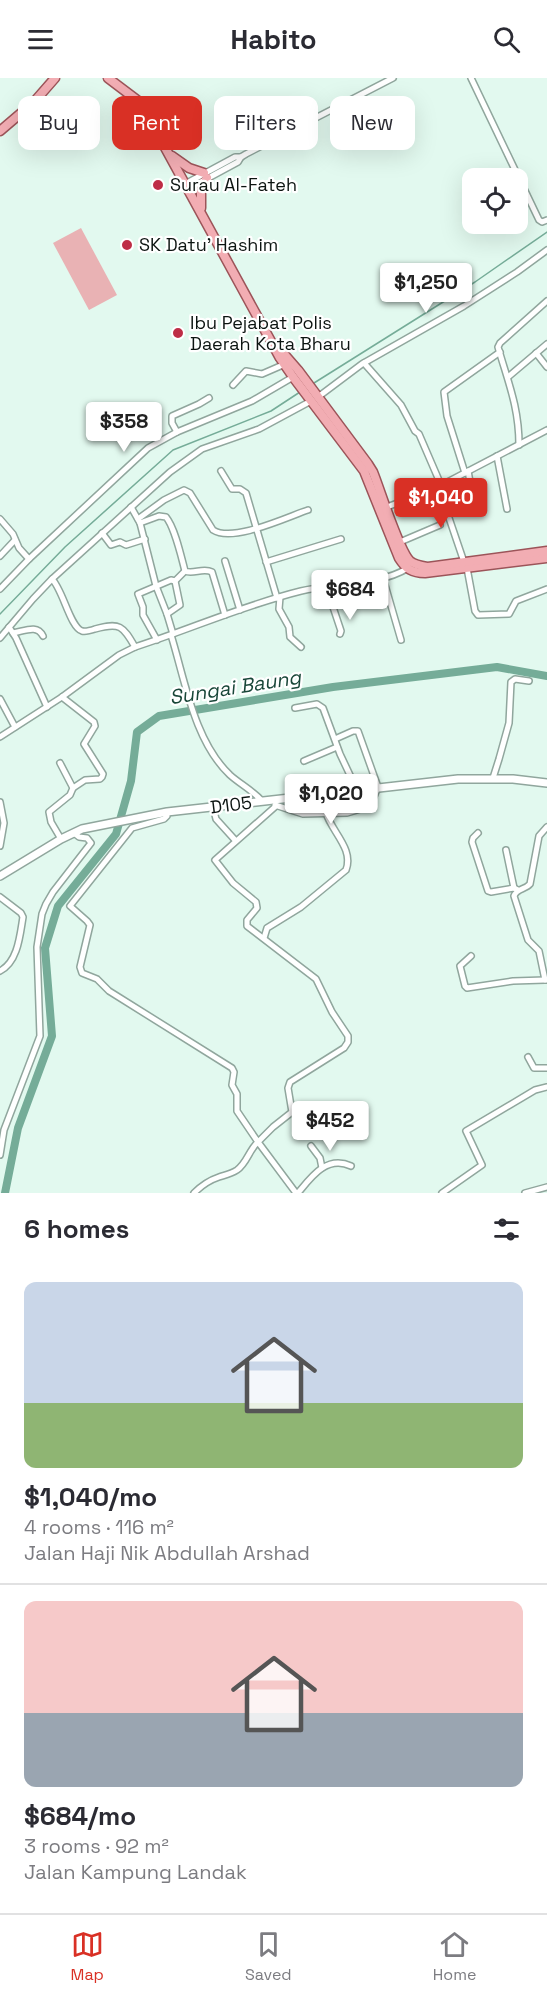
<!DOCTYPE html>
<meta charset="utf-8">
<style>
body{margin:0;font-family:"Space Grotesk",sans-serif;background:#f2f2f3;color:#2b2b33;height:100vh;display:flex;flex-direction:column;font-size:22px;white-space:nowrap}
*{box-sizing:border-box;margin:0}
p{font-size:20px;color:#7c7c81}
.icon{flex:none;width:33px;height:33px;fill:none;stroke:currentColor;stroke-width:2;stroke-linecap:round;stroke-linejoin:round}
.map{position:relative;height:1115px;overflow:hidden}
.details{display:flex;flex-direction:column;background:#fff;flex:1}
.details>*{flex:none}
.hud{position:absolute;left:18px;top:18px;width:512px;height:54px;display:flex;gap:12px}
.buttons{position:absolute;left:462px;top:90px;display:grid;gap:12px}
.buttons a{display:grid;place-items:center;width:66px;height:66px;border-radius:12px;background:#fff;box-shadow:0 6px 24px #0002;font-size:30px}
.price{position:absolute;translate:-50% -51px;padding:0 14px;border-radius:6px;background:#fff;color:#222;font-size:20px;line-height:39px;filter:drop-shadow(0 2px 3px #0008)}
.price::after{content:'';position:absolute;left:50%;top:36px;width:18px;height:14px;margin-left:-9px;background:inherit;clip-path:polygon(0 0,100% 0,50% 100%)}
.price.on{background:#d93025;color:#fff}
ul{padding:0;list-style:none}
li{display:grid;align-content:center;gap:12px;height:318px;padding:0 24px}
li+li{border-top:2px solid #e1e1e2}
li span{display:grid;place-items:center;height:186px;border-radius:12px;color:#555}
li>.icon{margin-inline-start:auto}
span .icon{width:108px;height:108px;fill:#fffc;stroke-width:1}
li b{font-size:26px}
h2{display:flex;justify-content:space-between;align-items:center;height:72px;padding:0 24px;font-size:26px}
.pill{padding:0 21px;border-radius:12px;background:#fff;box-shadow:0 6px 24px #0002;font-size:21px;line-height:54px}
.pill.on{background:#d93025;color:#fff}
header{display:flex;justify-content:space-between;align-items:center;height:78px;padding:0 24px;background:#fff;font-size:27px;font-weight:800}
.dock{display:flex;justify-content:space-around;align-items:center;height:84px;border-top:2px solid #e1e1e2;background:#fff;font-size:16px;color:#7c7c81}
.dock a{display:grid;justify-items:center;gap:3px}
.dock .on{color:#d93025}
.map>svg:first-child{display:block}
</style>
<header><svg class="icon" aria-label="menu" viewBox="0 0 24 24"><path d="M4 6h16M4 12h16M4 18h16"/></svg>Habito<svg class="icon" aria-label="search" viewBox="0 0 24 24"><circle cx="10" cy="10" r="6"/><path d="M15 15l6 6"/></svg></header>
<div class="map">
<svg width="547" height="1115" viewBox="0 0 547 1115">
<rect width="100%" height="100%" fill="#e2f9ef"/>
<path fill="#e9b2b4" d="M81,150L117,217L89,232L53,165Z"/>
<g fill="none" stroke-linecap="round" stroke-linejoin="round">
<g stroke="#75ac98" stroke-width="1.5">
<path d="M314,305L475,204L547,154"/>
<path d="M0,536L65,469L173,372L271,333L300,314"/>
</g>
<path stroke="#75ac98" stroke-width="8" d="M5,1115L18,1050L52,958L45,870L58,828L116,756L131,703L137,654L159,638L333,609L497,589L547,598"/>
<g stroke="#90a69d" stroke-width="8">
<g id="minor">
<path d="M471,0L539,142L542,144L547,142"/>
<path d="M185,106L235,79H241"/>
<path d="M188,111L238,84L241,79L246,76L393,0"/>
<path d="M536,275L547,289"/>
<path d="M364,285L401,327L415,353L419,356L441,407"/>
<path d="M508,299L547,266"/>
<path d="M233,307L246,293L262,296L285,286"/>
<path d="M318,319L362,286L464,228L517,194L547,172"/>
<path d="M177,354L172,345V338L199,326L209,320"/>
<path d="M519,367C519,329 508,304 498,269L500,265L547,223"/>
<path d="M497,378L507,431"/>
<path d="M221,393L232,411H240L246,415L277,520"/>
<path d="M468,393L475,431"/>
<path d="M465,395L447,338L444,314L500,274"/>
<path d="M428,413L447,434L464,484"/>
<path d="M131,429L140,445L159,438L166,439C175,450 181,478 185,493C193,497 203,489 212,494L225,537"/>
<path d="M387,429L434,411L547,352"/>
<path d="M0,441L13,456L19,470L29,481"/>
<path d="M138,441L164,422L184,412L190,415L213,452C233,465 287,439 308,432"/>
<path d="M140,445L156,508L167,536"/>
<path d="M102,455L111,467L120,464L126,467L145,461"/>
<path d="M400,464L440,447"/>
<path d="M0,478L15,462"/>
<path d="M225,483L240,532"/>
<path d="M266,484L341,461"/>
<path d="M467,490L475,533L478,537L509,536L516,523L547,511"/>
<path d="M383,500L401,562"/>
<path d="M52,501C63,512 70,549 82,553C86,554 92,552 95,551C120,544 123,548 135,569"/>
<path d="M326,508L341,553L340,556"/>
<path d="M0,511L29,481L148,370L177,354L252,323L293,299"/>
<path d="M280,519L279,531L289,549L290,559L301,569"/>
<path d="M9,549L16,560L47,629"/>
<path d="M13,555C25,553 37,546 43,558"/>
<path d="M173,556L167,536L180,527L175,503"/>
<path d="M171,557C185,602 194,663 230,697C240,706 252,712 262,723"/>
<path d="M0,560L33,521L52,501L170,394L202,371L259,351L311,323"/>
<path d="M157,562L143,537V529L138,516L171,502L175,503L185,493"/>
<path d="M62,619L94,644L95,648L84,666L103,696L102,699L100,701L85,702L73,710"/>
<path d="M0,621L15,649"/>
<path d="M295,630L317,626L323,630L340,676L357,712"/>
<path d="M0,659L62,619L119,577L135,569C191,551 244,527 301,513C334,505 379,508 408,490"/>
<path d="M304,683L337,669"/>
<path d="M60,685L73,710L70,717L49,734L51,744L61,761"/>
<path d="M493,700L499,681L509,645L511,604L515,601L529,603"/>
<path d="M0,724L4,745L0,768"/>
<path d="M275,727L303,736L347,735L367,729L373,721L378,709L358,653H353L335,661"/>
<path d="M276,728L215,782L233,805L256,824L257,830L247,842V848L316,901L332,934L348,958V964L344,970L290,1004L288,1010L292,1034L273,1049L258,1064L296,1115"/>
<path d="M213,729L216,741L235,762"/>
<path d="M167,734V738L164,741L132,750L70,828L87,843L90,847L80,889L82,895L97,901L109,913L232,990L234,994L232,1007L237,1016V1033L258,1064C249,1072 247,1085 237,1092C231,1096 225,1097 219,1099C210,1102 200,1109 194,1115"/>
<path d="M547,749L539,758L530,806C525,812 517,810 514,818L528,862L539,873L545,902H547"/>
<path d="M478,755L473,760L472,764L488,813L491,814L514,810L518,812"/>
<path d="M506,772L514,810"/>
<path d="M0,819L21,835L23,839C20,857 18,884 0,893"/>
<path d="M264,860L267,850L301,829L346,792C354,771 332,754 326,735"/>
<path d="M471,878L460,888L465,908L467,910L513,903L545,902"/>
<path d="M528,979L534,990H547"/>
<path d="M311,1068L320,1080L322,1090"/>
<path d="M0,1077L4,1052L40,958L37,869L42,836L46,826L53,814L91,765L87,760L79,759L74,755"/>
<path d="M298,1115C312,1098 327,1077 351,1088"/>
<path d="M442,1115L482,1087L466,1053L535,1012L547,1009"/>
<path d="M525,1115L547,1109"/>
</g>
</g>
<g stroke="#90a69d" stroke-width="10">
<path id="tertiary" d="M0,798L61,761L82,751L167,734L458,701H513L547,705"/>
</g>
<g stroke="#9c5459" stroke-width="11">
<g id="primary">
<path d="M108,0L137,22L144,31L280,280L293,299L364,393L399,480C406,491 412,495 425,495L547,480"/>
<path d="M0,53L34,24L55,0"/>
<path d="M172,78L189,90L204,95"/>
<path d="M201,130V114L207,100"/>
<path d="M278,269L298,292L368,386L373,394C380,411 399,473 410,483C415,487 422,488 428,489L547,473"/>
</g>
</g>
<use href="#minor" stroke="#fff" stroke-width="5"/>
<use href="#tertiary" stroke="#fff" stroke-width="7"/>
<use href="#primary" stroke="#f2adb3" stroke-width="8"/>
</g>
<g fill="#be2d46" stroke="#fff" stroke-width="2">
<circle cx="158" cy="107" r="6"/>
<circle cx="127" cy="167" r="6"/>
<circle cx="178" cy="255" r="6"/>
</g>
<g text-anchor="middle" stroke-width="4.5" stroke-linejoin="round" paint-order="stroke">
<g font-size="18" fill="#0c1411" stroke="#fff" text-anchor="start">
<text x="170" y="113">Surau Al-Fateh</text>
<text x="139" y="173">SK Datu' Hashim</text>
<text x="190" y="251">Ibu Pejabat Polis<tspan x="190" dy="21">Daerah Kota Bharu</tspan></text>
</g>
<g font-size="18" fill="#0c1411" stroke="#fff">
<text transform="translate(231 727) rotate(-7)" y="6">D105</text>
</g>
<g font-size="20" font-style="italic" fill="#184638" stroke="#fff">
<text transform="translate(235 609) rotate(-9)" y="7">Sungai Baung</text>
</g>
</g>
</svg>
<div class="buttons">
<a><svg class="icon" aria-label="locate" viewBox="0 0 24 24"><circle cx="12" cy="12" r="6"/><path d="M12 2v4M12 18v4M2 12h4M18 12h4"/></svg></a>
</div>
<b class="price" style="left:426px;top:236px">$1,250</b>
<b class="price" style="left:124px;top:375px">$358</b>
<b class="price on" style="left:441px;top:451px">$1,040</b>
<b class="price" style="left:350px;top:543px">$684</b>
<b class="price" style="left:331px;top:747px">$1,020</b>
<b class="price" style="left:330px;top:1074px">$452</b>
<div class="hud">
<a class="pill">Buy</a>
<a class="pill on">Rent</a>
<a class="pill">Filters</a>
<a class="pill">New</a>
</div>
</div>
<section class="details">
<h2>6 homes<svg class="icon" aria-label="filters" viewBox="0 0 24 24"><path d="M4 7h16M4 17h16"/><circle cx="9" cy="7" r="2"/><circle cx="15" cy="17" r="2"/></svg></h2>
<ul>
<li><span style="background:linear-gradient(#c9d6e8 65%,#8fb573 0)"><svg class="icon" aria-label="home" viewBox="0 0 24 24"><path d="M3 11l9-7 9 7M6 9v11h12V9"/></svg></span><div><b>$1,040/mo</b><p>4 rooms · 116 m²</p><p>Jalan Haji Nik Abdullah Arshad</p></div></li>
<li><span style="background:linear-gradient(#f6c9c9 60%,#9aa5b1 0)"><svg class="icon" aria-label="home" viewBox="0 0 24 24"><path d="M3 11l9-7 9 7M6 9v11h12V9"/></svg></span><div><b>$684/mo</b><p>3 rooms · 92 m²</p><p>Jalan Kampung Landak</p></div></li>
</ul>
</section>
<nav class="dock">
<a class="on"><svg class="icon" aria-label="map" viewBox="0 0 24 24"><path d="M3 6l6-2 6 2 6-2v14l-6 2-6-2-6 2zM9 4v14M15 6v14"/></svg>Map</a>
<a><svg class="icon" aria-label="saved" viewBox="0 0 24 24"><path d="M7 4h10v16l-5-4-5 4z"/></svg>Saved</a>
<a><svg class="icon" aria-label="home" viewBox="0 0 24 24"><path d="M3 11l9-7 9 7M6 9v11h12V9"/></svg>Home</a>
</nav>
